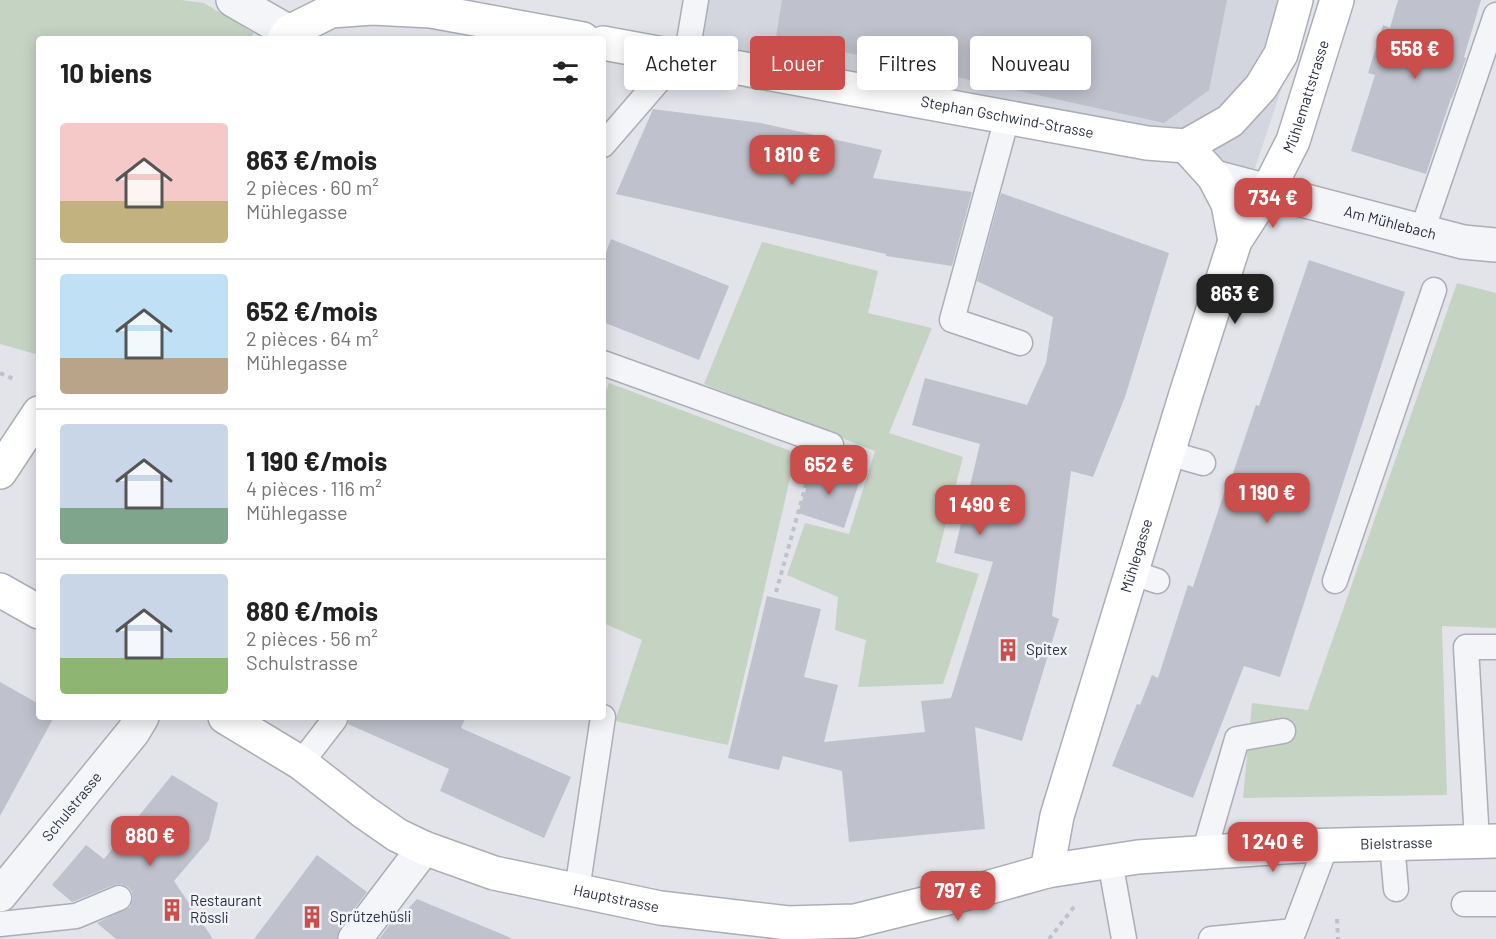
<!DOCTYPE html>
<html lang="fr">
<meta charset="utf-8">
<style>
body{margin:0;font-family:Barlow,sans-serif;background:#f6f6f6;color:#222;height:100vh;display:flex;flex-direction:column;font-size:22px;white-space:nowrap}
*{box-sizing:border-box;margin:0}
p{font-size:20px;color:#767676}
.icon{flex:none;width:33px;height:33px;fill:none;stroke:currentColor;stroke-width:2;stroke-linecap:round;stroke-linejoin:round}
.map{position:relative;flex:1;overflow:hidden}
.sheet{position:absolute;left:36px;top:36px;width:570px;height:684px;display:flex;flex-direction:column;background:#fff;border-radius:6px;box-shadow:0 3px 15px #0003}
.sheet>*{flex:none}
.guide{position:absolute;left:624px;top:36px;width:570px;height:54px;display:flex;gap:12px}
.price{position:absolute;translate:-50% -51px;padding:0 14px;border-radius:12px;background:#ca4e4c;color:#fff;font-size:20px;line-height:39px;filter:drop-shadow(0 2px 3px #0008)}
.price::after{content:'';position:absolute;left:50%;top:36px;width:18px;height:14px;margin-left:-9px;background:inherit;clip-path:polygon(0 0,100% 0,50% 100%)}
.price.selected{background:#222;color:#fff}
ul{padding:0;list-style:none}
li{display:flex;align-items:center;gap:18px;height:150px;padding:0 24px}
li+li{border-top:2px solid #e0e0e0}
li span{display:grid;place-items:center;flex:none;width:168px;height:120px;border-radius:6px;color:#555}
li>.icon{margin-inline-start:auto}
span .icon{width:72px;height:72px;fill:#fffc;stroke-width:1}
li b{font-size:26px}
h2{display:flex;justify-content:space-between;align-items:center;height:72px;padding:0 24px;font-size:26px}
.pill{padding:0 21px;border-radius:6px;background:#fff;box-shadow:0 3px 15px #0003;font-size:21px;line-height:54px}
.pill.selected{background:#ca4e4c;color:#fff}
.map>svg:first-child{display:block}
</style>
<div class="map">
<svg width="1496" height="939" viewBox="0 0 1496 939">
<rect width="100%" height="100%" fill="#e2e4ea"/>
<path fill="#d4d6df" d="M701,0H1311L1254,171L693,51Z"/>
<g fill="#c5d3c3">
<path d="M0,0H181L204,3L254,33L250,39H39V355L0,344Z"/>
<path d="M762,242L878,271L868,313L932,328L889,433L963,457L936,562L979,574L943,684L858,687L866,640L835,630L838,597L787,575L805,523L849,534L875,451L704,384Z"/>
<path d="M1457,283L1496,293V628L1442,626L1447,795L1243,798L1252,703L1308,710Z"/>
<path d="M609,383L796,453L728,745L615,721L642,640L603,623V400Z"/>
</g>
<g fill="#bfc2cc">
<path d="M782,0H1227L1209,90L1164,123L776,37Z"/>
<path d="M1398,0H1481L1464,57L1466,58L1452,98H1451L1426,174L1351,151L1375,75L1368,73L1383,25L1390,28Z"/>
<path d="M653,109L761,123L882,150L873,178L972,192L952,266L886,256V254L616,194Z"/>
<path d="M1001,193L1169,253L1125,397L1093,477L1071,471L1052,616L1059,619L1022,741L975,727L985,829L849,842L842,771L783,756L779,770L728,758L767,596L821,609L804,677L838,685L824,742L925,732L921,701L951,698L993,562L954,553L980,444L912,425L925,378L1027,405L1046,363L1053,317L977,281Z"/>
<path d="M611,239L729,286L699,360L603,322V260Z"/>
<path d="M1309,260L1405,292L1280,677L1244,666L1193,798L1112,766L1137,704L1140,705L1152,675L1158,678L1188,585L1193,587L1225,490L1227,491L1256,405L1259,406Z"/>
<path d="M814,465L860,480L844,528L798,513Z"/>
<path d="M0,682L39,704V717H54L0,816Z"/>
<path d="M349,717H466L461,728L571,777L544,838L440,791L449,769L348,724Z"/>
<path d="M172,775L218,803L209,840L174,881L213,939H116L97,923L130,907L133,899L132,892L128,887L121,884L114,885L72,902L52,885L86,845L104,859Z"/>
<path d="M317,855L367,892L340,928L337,939H254Z"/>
<path d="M417,899L511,938V939H379L397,915L400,917Z"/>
</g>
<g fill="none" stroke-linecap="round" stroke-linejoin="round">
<g stroke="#abaeb7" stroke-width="27">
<g id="service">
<path d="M686,59L696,0"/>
<path d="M1007,118L952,320L1020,343"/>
<path d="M603,145L679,57"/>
<path d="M1422,231L1496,15"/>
<path d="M603,363L831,445"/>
<path d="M1168,453L1203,463"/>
<path d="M1131,572L1157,581"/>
<path d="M1335,581L1434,290"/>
<path d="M301,763L335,719"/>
<path d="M1477,841L1466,647H1496"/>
<path d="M1392,844L1396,889"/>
<path d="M1204,853L1237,739L1283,731"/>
<path d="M1110,861L1124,939"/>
<path d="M577,890L603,717"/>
<path d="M1464,904H1496"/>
<path d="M0,924L76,916L119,898"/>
<path d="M1211,939L1294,931L1326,846"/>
</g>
</g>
<g stroke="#abaeb7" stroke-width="36">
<g id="minor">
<path d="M233,0L289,32"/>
<path id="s1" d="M1214,177L1463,242L1496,245"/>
<path id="s2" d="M0,895L133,732L142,717"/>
<path d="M355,939L424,848"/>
</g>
</g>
<g stroke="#abaeb7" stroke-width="36">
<g id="secondary">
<path d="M284,39L289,32L331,11L372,8L431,11L583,39"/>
<path id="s3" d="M603,43L1147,143L1186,146L1230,121L1261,87L1281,54L1296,0"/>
<path d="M1186,146L1214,177L1228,204L1235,241"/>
<path d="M0,472L39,413"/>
<path d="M0,590L39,612"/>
<path id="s4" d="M225,717L301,763L364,812L397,835L424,848L494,873L660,908L788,923L855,921L976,891L1047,871L1138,857L1300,846L1496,841"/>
<path id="s5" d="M1047,871L1057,816L1186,394L1235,241L1268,190L1293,141L1337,0"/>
</g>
</g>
<g stroke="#bfc2c8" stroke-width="4" stroke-dasharray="4.5 4.5" stroke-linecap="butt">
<path d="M0,373L16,380"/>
<path d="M776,592L809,474"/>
<path d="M1337,919L1338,939"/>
<path d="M1049,939L1074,907"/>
</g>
<use href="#service" stroke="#f4f5f8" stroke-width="24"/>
<use href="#minor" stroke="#f4f5f8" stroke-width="33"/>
<use href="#secondary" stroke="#fff" stroke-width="33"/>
</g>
<defs>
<g id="building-bare" transform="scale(1.8)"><path d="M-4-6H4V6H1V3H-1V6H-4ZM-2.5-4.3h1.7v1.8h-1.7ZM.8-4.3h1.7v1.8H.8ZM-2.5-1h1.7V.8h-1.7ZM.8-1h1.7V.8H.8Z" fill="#ca4e4c" stroke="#f1f3f7" stroke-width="2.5" paint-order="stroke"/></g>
</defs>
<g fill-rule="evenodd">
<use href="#building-bare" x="1008" y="650"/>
<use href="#building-bare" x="172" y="910"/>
<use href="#building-bare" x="312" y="917"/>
</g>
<g text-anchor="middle" stroke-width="5" stroke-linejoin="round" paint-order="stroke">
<g font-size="15" fill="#2a2f41" stroke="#f1f3f7">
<text dy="5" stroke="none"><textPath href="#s5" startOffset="820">Mühlemattstrasse</textPath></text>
<text dy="5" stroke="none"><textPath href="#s3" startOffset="411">Stephan Gschwind-Strasse</textPath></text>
<text dy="5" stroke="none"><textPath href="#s1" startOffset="182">Am Mühlebach</textPath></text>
<text dy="5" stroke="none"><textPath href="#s5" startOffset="328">Mühlegasse</textPath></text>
<text dy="5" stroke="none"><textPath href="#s2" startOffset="114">Schulstrasse</textPath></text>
<text dy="5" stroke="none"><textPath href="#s4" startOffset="1228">Bielstrasse</textPath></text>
<text dy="5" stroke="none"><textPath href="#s4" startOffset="438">Hauptstrasse</textPath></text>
</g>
<g font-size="15" fill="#2a2f41" stroke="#f1f3f7" text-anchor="start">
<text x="1026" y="655">Spitex</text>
<text x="190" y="906">Restaurant<tspan x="190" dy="17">Rössli</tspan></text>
<text x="330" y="922">Sprützehüsli</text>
</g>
</g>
</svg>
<b class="price" style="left:1415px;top:80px">558 €</b>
<b class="price" style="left:792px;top:186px">1 810 €</b>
<b class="price" style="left:1273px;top:229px">734 €</b>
<b class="price selected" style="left:1235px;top:325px">863 €</b>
<b class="price" style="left:829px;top:496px">652 €</b>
<b class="price" style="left:1267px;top:524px">1 190 €</b>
<b class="price" style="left:980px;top:536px">1 490 €</b>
<b class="price" style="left:150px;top:867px">880 €</b>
<b class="price" style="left:1273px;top:873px">1 240 €</b>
<b class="price" style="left:958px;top:922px">797 €</b>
<div class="guide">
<a class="pill">Acheter</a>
<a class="pill selected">Louer</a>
<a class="pill">Filtres</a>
<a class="pill">Nouveau</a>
</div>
<section class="sheet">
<h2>10 biens<svg class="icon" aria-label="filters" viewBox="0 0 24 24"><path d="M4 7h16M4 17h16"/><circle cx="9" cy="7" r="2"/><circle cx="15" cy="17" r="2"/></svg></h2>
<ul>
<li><span style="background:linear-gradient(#f6c9c9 65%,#c2b280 0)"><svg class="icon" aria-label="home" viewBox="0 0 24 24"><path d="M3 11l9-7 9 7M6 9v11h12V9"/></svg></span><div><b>863 €/mois</b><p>2 pièces · 60 m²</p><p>Mühlegasse</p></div></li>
<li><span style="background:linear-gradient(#bfe0f5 70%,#b9a48a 0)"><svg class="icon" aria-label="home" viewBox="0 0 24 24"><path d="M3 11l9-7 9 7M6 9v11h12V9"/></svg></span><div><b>652 €/mois</b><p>2 pièces · 64 m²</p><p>Mühlegasse</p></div></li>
<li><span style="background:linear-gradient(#c9d6e8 70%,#7fa58c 0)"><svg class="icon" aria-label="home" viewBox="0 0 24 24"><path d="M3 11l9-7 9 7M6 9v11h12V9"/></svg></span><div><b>1 190 €/mois</b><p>4 pièces · 116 m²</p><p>Mühlegasse</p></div></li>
<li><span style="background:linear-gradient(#c9d6e8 70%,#8fb573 0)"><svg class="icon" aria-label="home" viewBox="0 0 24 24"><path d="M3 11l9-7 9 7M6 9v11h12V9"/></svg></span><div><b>880 €/mois</b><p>2 pièces · 56 m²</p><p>Schulstrasse</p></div></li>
</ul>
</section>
</div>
